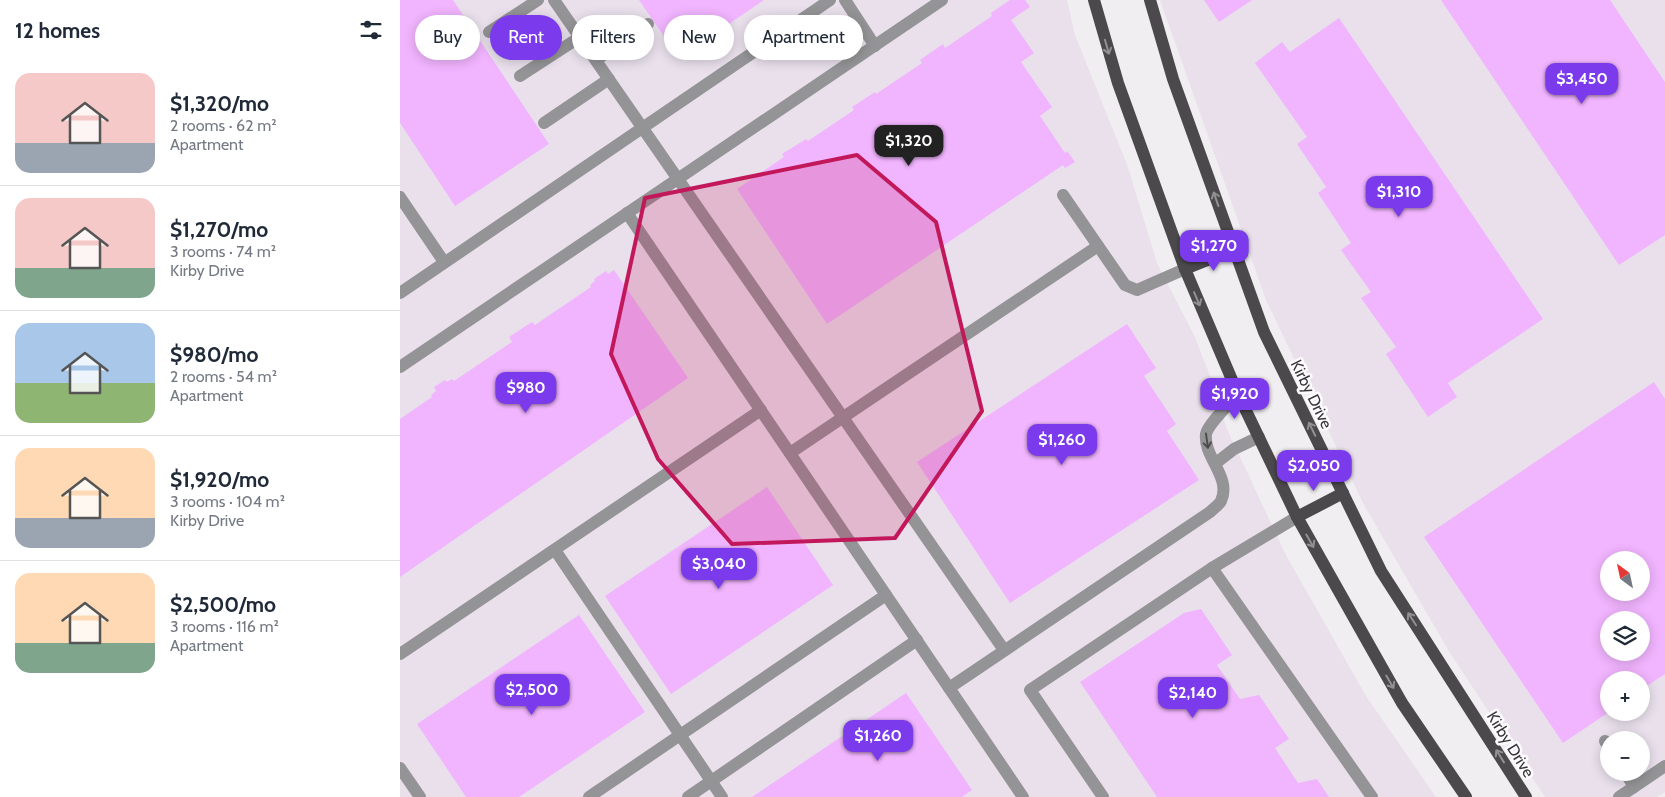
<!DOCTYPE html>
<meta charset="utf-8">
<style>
body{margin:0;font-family:Cabin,sans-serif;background:#f2f2f3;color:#1f2937;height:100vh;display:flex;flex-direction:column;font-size:19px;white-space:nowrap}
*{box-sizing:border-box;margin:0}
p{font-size:16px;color:#747a83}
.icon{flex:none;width:28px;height:28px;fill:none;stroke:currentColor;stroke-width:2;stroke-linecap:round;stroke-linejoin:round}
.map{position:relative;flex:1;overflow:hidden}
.panel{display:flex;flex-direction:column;background:#fff;width:400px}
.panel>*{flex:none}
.top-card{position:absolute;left:15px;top:15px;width:475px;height:45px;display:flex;gap:10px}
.needle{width:32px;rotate:327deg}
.controls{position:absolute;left:1200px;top:551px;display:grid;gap:10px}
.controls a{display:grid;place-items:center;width:50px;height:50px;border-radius:50%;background:#fff;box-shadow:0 2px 12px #0003;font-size:25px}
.price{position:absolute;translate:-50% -42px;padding:0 11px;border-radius:10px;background:#7c3aed;color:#fff;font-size:16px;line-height:32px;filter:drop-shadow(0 1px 2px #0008)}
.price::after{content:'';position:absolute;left:50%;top:30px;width:15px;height:11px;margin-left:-8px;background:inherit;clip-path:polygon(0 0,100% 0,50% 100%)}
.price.active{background:#222;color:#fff}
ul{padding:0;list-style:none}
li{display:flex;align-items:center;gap:15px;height:125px;padding:0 15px}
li+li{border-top:1px solid #e0e1e3}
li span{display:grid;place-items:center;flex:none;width:140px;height:100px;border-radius:15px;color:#555}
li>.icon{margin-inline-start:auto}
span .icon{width:60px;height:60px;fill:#fffc;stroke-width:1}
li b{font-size:21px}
h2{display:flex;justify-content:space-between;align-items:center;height:60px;padding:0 15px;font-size:21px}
.chip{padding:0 18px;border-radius:22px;background:#fff;box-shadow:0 2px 12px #0003;font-size:18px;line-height:45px}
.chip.active{background:#7c3aed;color:#fff}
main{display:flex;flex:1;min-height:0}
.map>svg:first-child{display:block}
</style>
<main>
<section class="panel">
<h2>12 homes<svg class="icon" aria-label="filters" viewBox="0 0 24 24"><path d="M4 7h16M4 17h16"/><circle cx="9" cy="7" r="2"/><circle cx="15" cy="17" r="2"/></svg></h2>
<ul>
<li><span style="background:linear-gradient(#f6c9c9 70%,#9aa5b1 0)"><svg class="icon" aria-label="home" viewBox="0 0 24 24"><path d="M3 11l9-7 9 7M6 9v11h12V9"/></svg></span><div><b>$1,320/mo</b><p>2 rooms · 62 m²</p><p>Apartment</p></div></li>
<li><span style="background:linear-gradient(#f6c9c9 70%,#7fa58c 0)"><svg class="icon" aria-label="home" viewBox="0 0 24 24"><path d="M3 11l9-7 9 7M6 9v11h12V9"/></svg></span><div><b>$1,270/mo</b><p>3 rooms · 74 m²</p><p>Kirby Drive</p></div></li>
<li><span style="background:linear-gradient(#a9c7e8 60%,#8fb573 0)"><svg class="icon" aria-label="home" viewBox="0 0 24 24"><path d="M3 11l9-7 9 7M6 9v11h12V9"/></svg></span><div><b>$980/mo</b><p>2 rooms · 54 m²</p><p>Apartment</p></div></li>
<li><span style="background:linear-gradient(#ffd9b3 70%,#9aa5b1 0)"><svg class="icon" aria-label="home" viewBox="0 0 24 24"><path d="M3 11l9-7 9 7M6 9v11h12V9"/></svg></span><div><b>$1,920/mo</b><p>3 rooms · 104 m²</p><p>Kirby Drive</p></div></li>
<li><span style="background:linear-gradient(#ffd9b3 70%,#7fa58c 0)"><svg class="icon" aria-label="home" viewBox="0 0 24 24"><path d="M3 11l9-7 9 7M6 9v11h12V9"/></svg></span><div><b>$2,500/mo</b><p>3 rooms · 116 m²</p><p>Apartment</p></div></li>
</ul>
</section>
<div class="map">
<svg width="1265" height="797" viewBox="0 0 1265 797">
<rect width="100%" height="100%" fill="#f1eef2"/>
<g fill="#e9e0eb" fill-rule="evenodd">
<path d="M0,0H667L675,35L728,167L757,263L795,337L820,402L826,427L886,555L966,696L1036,797H0Z"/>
<path d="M760,0H1265V792L1257,797H1145L1050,653L964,505L866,300ZM1209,560H1241V592H1209ZM1209,620H1241V652H1209ZM1209,680H1241V712H1209ZM1209,740H1241V772H1209Z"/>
</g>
<g fill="#f1b4fe" fill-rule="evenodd">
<path d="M0,0H53L149,144L55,206L0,123Z"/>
<path d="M239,0H364L279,58Z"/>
<path d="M610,0H625L630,7L611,20L634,53L621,62L652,107L640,116L665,153L667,151L675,162L665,168L663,165L427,324L337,189L384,157L382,154L406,139L408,141L454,110L452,107L475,92L476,94L522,63L520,60L543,44L545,48L592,16L591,13Z"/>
<path d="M804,0H852L819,22Z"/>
<path d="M1041,0H1210L1265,82V235L1219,265Z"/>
<path d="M939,18L1143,319L1048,383L1057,397L1028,417L986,354L996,347L961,298L971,292L941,250L951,243L918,193L926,187L897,144L907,137L855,63L882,42L890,52Z"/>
<path d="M214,270L288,378L0,577V419L32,397L31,395L36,391L34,387L45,380L47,382L52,379L54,381L112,342L109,337L132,322L135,325L191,287L190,285L195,281L194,279L206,271L208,274Z"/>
<path d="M727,324L756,368L744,376L776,424L767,431L799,480L610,603L517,462Z"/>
<path d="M1254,382L1265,399V674L1241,690V680H1209V712L1163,743L1024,537ZM1209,560H1241V592H1209ZM1209,620H1241V652H1209Z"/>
<path d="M367,487L433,585L271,694L205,596Z"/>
<path d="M801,609L832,655L817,665L840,699L859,695L889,739L875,748L898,783L917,779L929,797H757L680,682L784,613Z"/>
<path d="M179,615L245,712L119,797H66L17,724Z"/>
<path d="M506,693L572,790L562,797H352Z"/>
</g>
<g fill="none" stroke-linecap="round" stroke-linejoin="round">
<g stroke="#949395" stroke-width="12">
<path d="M154,0L604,650"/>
<path d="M445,0L475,46"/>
<path d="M89,32L138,0"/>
<path d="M196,60L248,24"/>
<path d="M120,76L180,37"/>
<path d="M144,123L209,79"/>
<path d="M663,195L725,285L737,290L785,269"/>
<path d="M0,197L44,262"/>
<path d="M227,213L623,797"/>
<path d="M0,293L430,0"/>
<path d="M0,367L542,0"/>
<path d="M390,453L698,246"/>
<path d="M816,463L834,449L859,437"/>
<path d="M155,550L322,797"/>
<path d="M812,568L972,797"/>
<path d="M0,654L361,410"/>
<path d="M549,688L810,512C813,509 819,505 821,501C832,477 803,457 806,434C808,424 831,402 838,394"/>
<path d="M1205,741L1209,748"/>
<path d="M0,768L20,797"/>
<path d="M1225,772L1234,787L1265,766"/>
<path d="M189,797L486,595"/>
<path d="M288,797L517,640"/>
<path d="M703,797L630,690L812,568L897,517"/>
<path d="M1219,797L1234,787"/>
</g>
<g stroke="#4b494c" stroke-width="12">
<path d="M694,0L718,83L785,269L838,394L897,517L1002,703L1066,797"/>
<path d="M750,0L773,79L864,332L981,571L1126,797"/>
<path d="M785,269L833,250"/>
<path d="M897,517L943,493"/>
</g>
</g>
<defs><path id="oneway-shaft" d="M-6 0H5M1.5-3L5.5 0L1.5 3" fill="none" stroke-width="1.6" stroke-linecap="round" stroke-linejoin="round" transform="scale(1.25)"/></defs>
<g stroke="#939094">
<use href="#oneway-shaft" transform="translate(707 47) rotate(74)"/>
<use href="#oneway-shaft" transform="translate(816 199) rotate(-109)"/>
<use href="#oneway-shaft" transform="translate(797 299) rotate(67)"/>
<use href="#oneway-shaft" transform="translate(912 429) rotate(-116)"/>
<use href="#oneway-shaft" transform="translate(910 541) rotate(60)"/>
<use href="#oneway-shaft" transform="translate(1012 619) rotate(-123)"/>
<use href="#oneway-shaft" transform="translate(990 682) rotate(60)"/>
<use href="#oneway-shaft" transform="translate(1100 756) rotate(-122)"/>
</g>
<use stroke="#4e4c4e" href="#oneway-shaft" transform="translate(807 441) rotate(82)"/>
<path fill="#c2185b" fill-opacity="0.2" stroke="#c2185b" stroke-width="4" stroke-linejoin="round" d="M457,155L536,222L582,411L495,538L332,544L258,459L211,354L245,198Z"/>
<g text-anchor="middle" stroke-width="5" stroke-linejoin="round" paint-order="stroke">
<g font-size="16" fill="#363537" stroke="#fefbff">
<text transform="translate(912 394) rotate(64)" y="6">Kirby Drive</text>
<text transform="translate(1111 744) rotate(58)" y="6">Kirby Drive</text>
</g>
</g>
</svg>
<div class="controls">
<a><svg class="needle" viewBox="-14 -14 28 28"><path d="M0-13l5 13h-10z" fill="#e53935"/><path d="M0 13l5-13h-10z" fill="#747a83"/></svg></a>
<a><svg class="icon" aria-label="layers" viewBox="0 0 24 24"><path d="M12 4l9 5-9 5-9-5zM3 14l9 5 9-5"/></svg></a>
<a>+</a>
<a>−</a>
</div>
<b class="price" style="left:1182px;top:105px">$3,450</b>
<b class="price active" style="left:509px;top:167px">$1,320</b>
<b class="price" style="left:999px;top:218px">$1,310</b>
<b class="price" style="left:814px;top:272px">$1,270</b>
<b class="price" style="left:126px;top:414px">$980</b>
<b class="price" style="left:835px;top:420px">$1,920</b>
<b class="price" style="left:662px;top:466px">$1,260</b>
<b class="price" style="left:914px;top:492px">$2,050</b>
<b class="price" style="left:319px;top:590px">$3,040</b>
<b class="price" style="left:132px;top:716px">$2,500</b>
<b class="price" style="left:793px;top:719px">$2,140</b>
<b class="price" style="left:478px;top:762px">$1,260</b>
<div class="top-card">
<a class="chip">Buy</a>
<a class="chip active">Rent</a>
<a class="chip">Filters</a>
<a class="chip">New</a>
<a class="chip">Apartment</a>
</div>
</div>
</main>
